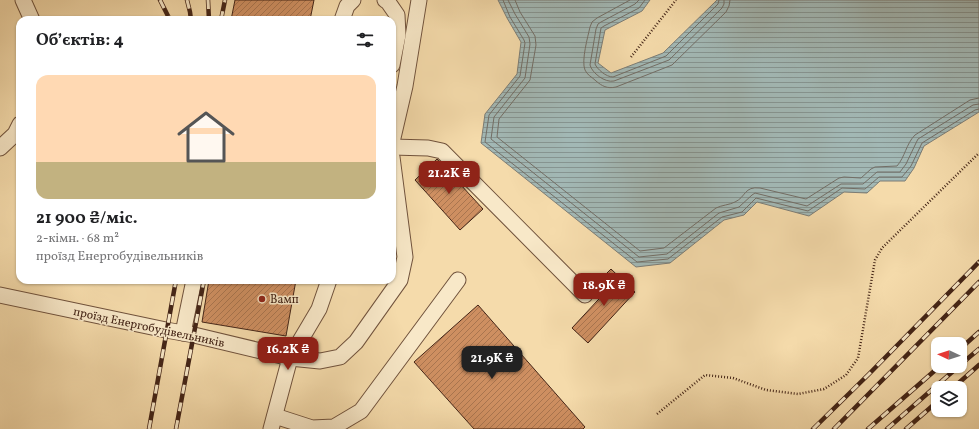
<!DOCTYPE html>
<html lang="uk">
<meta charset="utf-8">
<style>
body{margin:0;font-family:Vollkorn,serif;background:#f6f6f6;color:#202124;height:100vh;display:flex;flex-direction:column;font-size:15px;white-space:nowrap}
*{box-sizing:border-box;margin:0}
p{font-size:13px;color:#757577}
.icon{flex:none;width:22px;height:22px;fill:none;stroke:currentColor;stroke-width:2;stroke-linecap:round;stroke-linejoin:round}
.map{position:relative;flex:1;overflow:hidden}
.details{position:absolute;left:16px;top:16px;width:380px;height:268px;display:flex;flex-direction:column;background:#fff;border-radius:12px;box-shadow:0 1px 3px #0004}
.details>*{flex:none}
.needle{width:26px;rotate:274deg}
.controls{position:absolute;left:931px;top:337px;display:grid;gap:8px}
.controls a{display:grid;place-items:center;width:36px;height:36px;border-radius:8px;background:#fff;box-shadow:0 1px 3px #0004;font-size:20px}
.price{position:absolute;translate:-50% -34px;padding:0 9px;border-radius:8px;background:#8f2418;color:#fff;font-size:13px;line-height:26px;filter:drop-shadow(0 1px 2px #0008)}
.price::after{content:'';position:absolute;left:50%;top:24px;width:12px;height:9px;margin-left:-6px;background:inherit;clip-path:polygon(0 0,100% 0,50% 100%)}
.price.current{background:#222;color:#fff}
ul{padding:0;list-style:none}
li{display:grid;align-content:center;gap:8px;height:212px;padding:0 20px}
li+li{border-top:1px solid #e0e0e0}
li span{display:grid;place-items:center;height:124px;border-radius:12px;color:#555}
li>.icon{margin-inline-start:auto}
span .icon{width:72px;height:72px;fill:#fffc;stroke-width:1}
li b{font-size:17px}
h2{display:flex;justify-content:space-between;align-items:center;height:48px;padding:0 20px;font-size:17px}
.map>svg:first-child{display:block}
</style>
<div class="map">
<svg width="979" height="429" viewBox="0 0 979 429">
<defs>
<pattern id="water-rules" width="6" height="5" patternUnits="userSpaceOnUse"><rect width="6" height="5" fill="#a2b8b5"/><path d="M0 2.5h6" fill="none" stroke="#869592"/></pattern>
<pattern id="building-hatch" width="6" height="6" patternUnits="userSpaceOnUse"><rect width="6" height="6" fill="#ce8f61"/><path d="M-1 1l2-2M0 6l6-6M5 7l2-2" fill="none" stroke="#a9754f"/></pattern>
</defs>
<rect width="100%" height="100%" fill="#f5dbab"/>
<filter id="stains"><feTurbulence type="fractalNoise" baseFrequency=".005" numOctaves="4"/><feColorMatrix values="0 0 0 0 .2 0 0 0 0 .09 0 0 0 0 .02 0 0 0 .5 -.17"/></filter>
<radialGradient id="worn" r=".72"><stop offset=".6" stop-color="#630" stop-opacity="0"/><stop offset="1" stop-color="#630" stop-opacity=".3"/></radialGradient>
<path fill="url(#water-rules)" stroke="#7c7d76" d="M498,0H650L642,11L605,30L598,63L611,73L663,53L717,0H979V112L924,146L914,168L905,181H880L867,193L844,192L809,216L757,202L744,215L724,220L670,263L636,267L481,143L485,114L517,74L521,42L507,18Z"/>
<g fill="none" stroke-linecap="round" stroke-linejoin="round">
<g stroke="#736e66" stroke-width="1">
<path d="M503,0L510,17L524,40L525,43L520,76L489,115L485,142L637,262L668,259L722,217L742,212L756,198L808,211L842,188L865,189L879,177H902L911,166L922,143L975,110L979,109"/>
<path d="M508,0L515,14L529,37L530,44L525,78L494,117L491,139L639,257L667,254L719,213L739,207L752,195L755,193L807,206L841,184H863L877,172H900L906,164L916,143L918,139L973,105L979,104"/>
<path d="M515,0L520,12L535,36L536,45L530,80L499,119L497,137L640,251L664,248L716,208C722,205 729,205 735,202C746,197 744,186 760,188L806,199L839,178L844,177L861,178L871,169L875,167L897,166C905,157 906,144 915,135L970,100L979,98"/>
<path d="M630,0L597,18L592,22L590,27C588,36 581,61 585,70C587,75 592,77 596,81C602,86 607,89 616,87L672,65L726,12L729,6L730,0"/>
<path d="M639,0L635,4L601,22L598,24L596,29L590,65C592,73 605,83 614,81L669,60L722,8L724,4V0"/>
<path d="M645,0L639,8L604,26L601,28L595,64C597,69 606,77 613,77L666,56L718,4L719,0"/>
</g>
</g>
<g fill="url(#building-hatch)" stroke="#442517">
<path d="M235,0H314L310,20H231Z"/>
<path d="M437,159L483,209L460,230L415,180Z"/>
<path d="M611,269L635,292L588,343L572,328L610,287L601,279Z"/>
<path d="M209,280H296L286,336L202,322Z"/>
<path d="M478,305L585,427L583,429H474L414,362Z"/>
</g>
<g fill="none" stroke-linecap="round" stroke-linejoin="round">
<g stroke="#70523c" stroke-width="17">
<g id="minor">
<path d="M23,0L32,20"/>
<path d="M385,0L388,2L397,15L398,35L392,65"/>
<path d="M342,20L347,6L353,0"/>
<path d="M392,142L405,86L419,0"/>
<path d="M392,147L428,148L442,151L585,295"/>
<path d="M0,148L15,134L20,124"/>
<path d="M0,295L166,330L194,335L290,358L320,361L340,357L356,342L400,280L405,257L392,157"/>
<path d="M183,333L194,280"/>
<path d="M275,416L312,428L334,427L361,411L458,280"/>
<path d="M271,429L290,358L319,309L329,280"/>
</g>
</g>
<g stroke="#442517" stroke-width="2.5" stroke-dasharray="1 2" stroke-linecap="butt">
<path d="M631,57L676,0"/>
<path d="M657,414L705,375L733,378L766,390L798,394L824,389L846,375L858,358L875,260L882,248L979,153"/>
</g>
<use href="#minor" stroke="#f8e8c8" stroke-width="15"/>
<g stroke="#442517" stroke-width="4.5">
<g id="rail">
<path d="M160,0L170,20"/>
<path d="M187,0L190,12L191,20"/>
<path d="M208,0L209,20"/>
<path d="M221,20L225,0"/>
<path d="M960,349L979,332"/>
<path d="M960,365L979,349"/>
<path d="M953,388L979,365"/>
<path d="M149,429L176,280"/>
<path d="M176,429L204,280"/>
<path d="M813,429L869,374L979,262"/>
<path d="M834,429L979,282"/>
<path d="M868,429L940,366"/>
<path d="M887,429L959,366"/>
<path d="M906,429L938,401"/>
</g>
</g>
<use href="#rail" stroke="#f8e8c8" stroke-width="3" stroke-dasharray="9" stroke-linecap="butt"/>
</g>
<circle fill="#8f2418" stroke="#f8e8c8" stroke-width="1.5" cx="262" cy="299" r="4"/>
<g text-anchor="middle" stroke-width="3" stroke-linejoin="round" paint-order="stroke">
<g font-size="12" fill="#442517" stroke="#f8e8c8" text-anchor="start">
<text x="270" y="303">Вамп</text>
</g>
<g font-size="12" fill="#442517" stroke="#f8e8c8">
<text transform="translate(149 327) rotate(12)" y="4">проїзд Енергобудівельників</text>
</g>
</g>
<rect width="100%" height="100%" filter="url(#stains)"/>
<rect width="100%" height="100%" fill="url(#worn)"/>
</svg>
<div class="controls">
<a><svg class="needle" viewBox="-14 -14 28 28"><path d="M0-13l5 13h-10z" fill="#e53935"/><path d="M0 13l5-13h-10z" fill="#757577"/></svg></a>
<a><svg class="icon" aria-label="layers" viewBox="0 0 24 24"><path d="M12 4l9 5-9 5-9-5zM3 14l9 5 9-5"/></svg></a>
</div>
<b class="price" style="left:449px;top:195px">21.2K ₴</b>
<b class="price" style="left:604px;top:307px">18.9K ₴</b>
<b class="price" style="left:288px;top:371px">16.2K ₴</b>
<b class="price current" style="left:492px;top:380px">21.9K ₴</b>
<section class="details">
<h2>Об’єктів: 4<svg class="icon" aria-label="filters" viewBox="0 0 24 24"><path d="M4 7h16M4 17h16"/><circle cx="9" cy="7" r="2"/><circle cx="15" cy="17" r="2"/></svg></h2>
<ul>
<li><span style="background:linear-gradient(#ffd9b3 70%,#c2b280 0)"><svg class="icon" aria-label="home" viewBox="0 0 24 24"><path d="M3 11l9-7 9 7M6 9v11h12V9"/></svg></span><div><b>21 900 ₴/міс.</b><p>2-кімн. · 68 m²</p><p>проїзд Енергобудівельників</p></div></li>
</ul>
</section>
</div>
